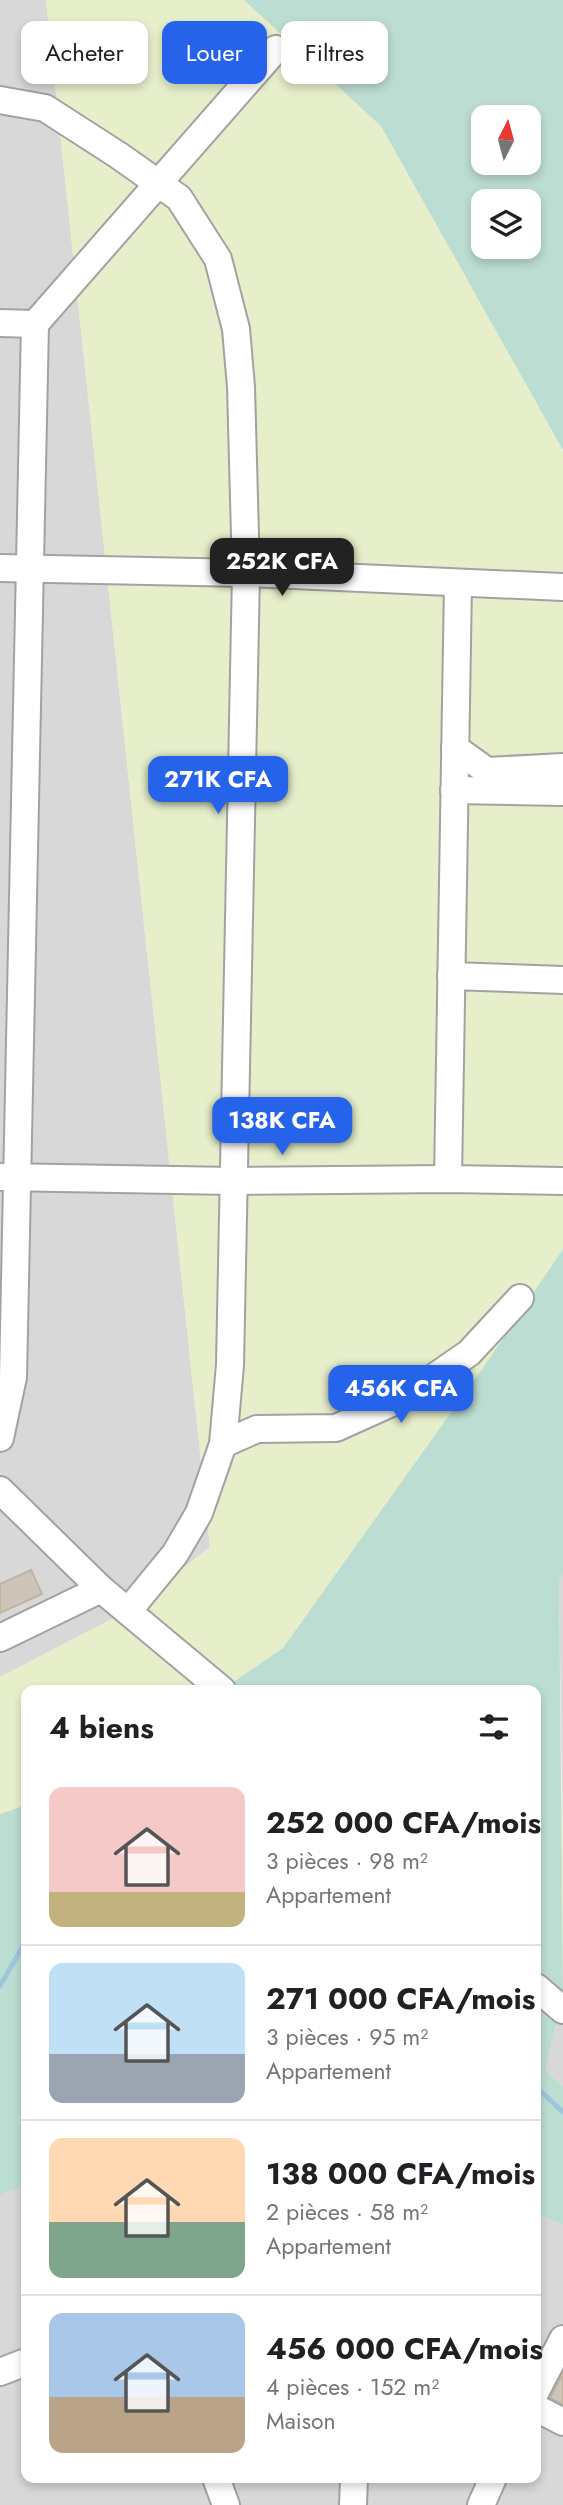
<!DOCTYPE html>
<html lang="fr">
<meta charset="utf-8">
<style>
body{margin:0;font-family:Jost,sans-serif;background:#f6f6f6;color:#202124;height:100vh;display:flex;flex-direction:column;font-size:26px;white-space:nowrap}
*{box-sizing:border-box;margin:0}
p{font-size:23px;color:#757577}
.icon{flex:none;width:38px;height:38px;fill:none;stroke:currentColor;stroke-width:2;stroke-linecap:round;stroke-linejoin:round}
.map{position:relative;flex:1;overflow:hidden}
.panel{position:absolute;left:21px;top:1685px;width:520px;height:798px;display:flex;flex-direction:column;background:#fff;border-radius:14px;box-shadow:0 4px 10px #0003}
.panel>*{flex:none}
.guide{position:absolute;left:21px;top:21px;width:522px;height:63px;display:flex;gap:14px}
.needle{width:46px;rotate:6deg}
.buttons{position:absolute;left:471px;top:105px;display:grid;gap:14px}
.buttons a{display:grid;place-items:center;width:70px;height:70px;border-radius:14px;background:#fff;box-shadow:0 4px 10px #0003;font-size:35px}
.price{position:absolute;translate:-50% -60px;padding:0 16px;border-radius:14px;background:#2563eb;color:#fff;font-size:23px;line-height:46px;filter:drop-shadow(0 2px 4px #0008)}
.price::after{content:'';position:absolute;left:50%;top:42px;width:21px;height:16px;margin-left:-10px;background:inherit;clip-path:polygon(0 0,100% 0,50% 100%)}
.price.on{background:#222;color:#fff}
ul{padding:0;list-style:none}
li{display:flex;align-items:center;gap:21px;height:175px;padding:0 28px}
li+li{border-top:2px solid #e0e0e0}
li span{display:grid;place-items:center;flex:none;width:196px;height:140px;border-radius:14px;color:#555}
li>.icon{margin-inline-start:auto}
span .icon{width:84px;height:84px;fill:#fffc;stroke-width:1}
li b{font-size:30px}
h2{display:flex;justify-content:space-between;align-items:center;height:84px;padding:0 28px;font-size:30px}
.pill{padding:0 24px;border-radius:14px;background:#fff;box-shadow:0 4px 10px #0003;font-size:24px;line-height:63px}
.pill.on{background:#2563eb;color:#fff}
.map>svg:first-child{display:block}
</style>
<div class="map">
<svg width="563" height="2505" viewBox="0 0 563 2505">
<rect width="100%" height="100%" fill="#eeebe0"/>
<g fill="#d9d8d8">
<path d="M0,0H46L210,1547L129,1610L0,1677Z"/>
<path d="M563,1575V1833L559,1581Z"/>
<path d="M563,1997V2086L545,2070Z"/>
<path d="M26,2185V2478H536V2213L563,2225V2505H0V2195Z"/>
</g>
<path fill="#e6eeca" d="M46,0H244L381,126L563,450V1249L485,1365L283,1648L222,1690H26V1805L0,1814V1677L129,1610L210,1547Z"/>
<g fill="#bcddd2" fill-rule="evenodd">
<path d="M244,0H563V450L381,126ZM483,117H528V163H483ZM483,201H528V247H483Z"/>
<path d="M563,1249V1575L559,1581L563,1997L545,2070L563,2086V2225L536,2213V1690H222L283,1648L485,1365Z"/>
<path d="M26,1805V2185L0,2195V1814Z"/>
</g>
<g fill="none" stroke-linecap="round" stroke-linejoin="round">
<g stroke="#9ec7de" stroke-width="5">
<path d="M0,1986L23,1946L26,1945"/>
<path d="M536,2087L563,2112"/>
</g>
</g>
<g fill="#cdc5b9" stroke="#c0b3a2" stroke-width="2">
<path d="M31,1570L42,1594L0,1613V1584Z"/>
<path d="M563,2373V2404L550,2398Z"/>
</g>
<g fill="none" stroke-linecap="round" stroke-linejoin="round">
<g stroke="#a2a2a2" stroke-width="30">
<g id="minor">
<path d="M0,100L45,108L118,155L179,198L218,259L236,329L241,387L246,573L230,1365L223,1444L199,1513L175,1554L129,1610"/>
<path d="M0,323L35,324"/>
<path d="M0,568L246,573L563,587"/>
<path d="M455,748L487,771L563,767"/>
<path d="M454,790L563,792"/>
<path d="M451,976L563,980"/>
<path d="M1,1177L233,1181L448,1179L563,1181"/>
<path d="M448,1179L458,584"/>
<path d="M0,1438L13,1377L35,324L276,49"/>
<path d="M223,1444L257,1429L336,1428L407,1396L469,1353L520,1298"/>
<path d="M0,1490L101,1589L222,1690"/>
<path d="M0,1638L101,1589"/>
<path d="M536,1987L563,2010"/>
<path d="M0,2372L26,2362"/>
<path d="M536,2391L563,2339"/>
<path d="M536,2408L563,2422"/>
<path d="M216,2478L226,2505"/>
<path d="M353,2505L354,2478"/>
<path d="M481,2505L493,2478"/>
</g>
</g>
<use href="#minor" stroke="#fff" stroke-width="26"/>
</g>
</svg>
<div class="buttons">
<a><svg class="needle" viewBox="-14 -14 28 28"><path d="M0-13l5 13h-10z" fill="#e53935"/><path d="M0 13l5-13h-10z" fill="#757577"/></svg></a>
<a><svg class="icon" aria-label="layers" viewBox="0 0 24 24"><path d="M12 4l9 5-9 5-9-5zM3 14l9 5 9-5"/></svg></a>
</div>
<b class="price on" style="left:282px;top:598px">252K CFA</b>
<b class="price" style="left:218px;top:816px">271K CFA</b>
<b class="price" style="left:282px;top:1157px">138K CFA</b>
<b class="price" style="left:401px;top:1425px">456K CFA</b>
<div class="guide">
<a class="pill">Acheter</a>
<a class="pill on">Louer</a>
<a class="pill">Filtres</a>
</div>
<section class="panel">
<h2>4 biens<svg class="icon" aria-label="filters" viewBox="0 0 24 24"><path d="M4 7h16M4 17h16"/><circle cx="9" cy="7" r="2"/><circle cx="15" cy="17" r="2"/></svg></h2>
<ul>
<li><span style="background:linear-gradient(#f6c9c9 75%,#c2b280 0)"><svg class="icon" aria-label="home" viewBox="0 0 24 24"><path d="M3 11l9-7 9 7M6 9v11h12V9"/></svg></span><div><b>252 000 CFA/mois</b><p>3 pièces · 98 m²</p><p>Appartement</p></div></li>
<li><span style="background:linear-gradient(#bfe0f5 65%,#9aa5b1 0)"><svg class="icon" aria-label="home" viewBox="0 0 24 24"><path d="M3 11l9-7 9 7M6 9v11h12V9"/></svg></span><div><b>271 000 CFA/mois</b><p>3 pièces · 95 m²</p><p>Appartement</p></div></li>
<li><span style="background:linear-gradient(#ffd9b3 60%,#7fa58c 0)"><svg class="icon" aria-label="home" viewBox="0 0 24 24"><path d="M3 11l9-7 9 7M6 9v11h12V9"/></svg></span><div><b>138 000 CFA/mois</b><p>2 pièces · 58 m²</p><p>Appartement</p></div></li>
<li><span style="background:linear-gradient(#a9c7e8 60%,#b9a48a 0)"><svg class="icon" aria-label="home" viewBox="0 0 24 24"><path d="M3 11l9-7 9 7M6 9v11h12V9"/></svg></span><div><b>456 000 CFA/mois</b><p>4 pièces · 152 m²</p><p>Maison</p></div></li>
</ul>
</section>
</div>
